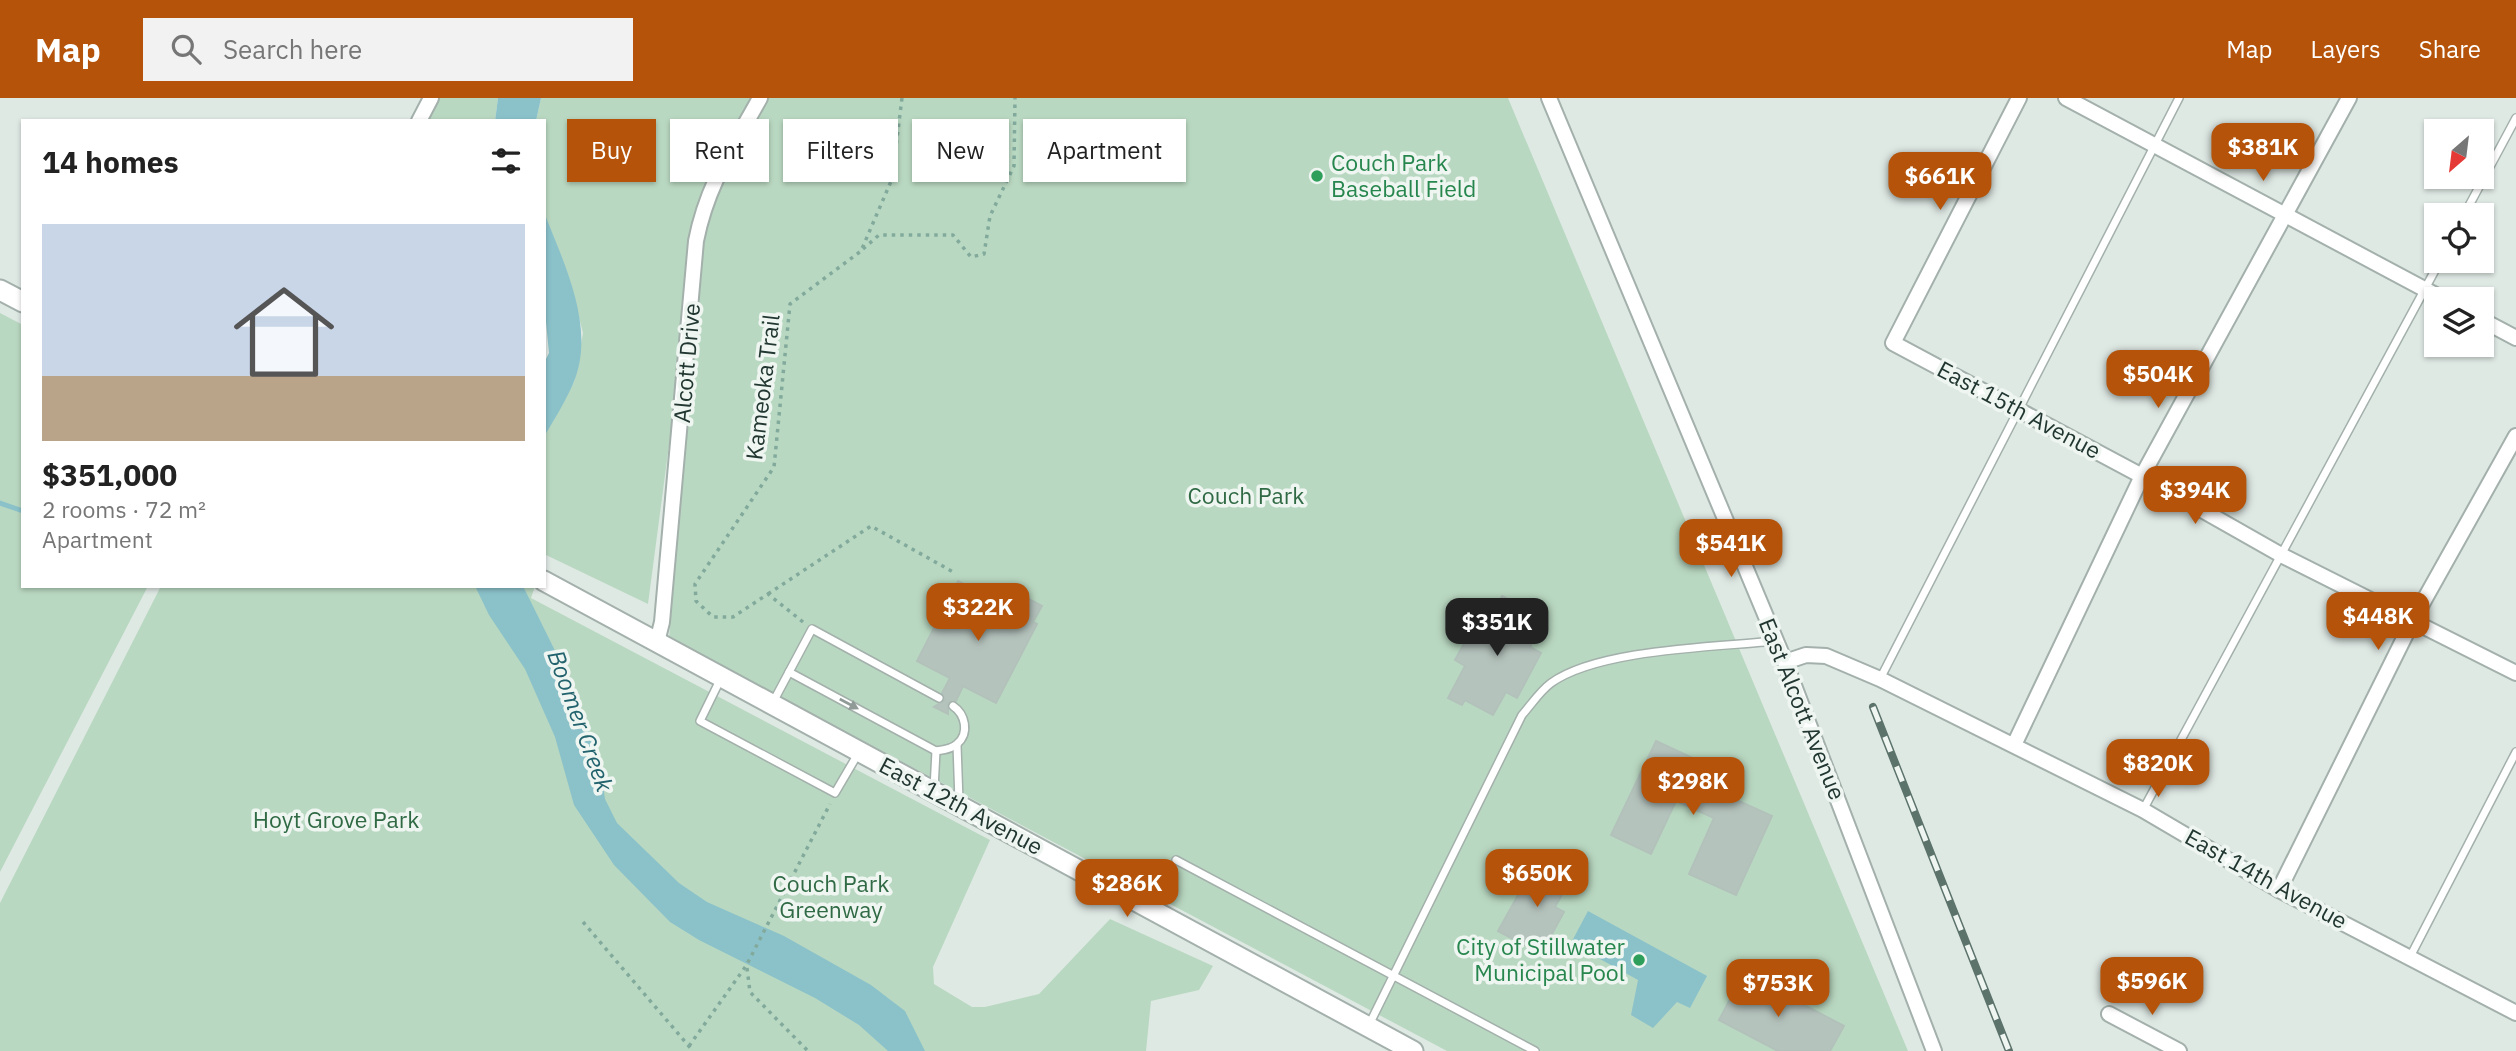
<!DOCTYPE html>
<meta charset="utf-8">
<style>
body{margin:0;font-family:"IBM Plex Sans",sans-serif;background:#f2f2f2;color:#222;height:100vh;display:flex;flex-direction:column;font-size:26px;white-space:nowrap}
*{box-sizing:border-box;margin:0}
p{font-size:23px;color:#767676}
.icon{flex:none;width:38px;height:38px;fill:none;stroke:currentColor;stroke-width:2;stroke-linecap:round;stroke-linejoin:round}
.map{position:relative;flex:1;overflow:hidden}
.side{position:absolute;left:21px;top:21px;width:525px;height:469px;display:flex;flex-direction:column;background:#fff;border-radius:0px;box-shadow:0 2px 5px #0004}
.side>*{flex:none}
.guide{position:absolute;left:567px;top:21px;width:665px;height:63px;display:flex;gap:14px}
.needle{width:46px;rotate:208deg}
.fabs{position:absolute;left:2424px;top:21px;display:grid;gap:14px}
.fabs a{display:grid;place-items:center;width:70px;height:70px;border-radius:0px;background:#fff;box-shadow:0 2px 5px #0004;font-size:35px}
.price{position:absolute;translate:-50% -60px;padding:0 16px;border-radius:14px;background:#b45309;color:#fff;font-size:23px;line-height:46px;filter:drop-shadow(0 2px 4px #0008)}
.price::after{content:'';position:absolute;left:50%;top:42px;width:21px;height:16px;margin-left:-10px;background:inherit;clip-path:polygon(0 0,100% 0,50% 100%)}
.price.on{background:#222;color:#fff}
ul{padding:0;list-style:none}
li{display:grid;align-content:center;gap:14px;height:371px;padding:0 21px}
li span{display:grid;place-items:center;height:217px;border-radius:0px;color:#555}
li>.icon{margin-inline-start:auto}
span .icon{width:126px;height:126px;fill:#fffc;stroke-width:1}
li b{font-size:30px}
h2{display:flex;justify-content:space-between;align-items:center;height:84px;padding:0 21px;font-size:30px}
.pill{padding:0 24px;border-radius:0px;background:#fff;box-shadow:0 2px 5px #0004;font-size:24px;line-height:63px}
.pill.on{background:#b45309;color:#fff}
header{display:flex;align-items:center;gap:42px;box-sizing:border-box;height:98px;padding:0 35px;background:#b45309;color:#fff}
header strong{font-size:33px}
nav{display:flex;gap:38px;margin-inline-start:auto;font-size:24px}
.search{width:490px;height:63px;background:#f2f2f2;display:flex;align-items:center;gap:18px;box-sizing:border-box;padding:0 24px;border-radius:0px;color:#767676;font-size:26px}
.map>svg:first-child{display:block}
</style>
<header>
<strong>Map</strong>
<div class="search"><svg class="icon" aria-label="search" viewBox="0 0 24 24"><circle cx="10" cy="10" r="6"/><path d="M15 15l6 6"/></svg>Search here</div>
<nav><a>Map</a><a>Layers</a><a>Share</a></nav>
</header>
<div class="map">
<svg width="2516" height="953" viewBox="0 0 2516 953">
<rect width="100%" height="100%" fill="#dfe9e4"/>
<g fill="#b9d8c1">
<path d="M434,0H498L495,23H423Z"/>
<path d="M541,0H765L744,45L769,0H1508L1908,953H1447L669,540L706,125L696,143L648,506L546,457L544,461V339L574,284L583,235L570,183L544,114V23H536Z"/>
<path d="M0,215L23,227V488H148L0,774Z"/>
<path d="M161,488H509L527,497L523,488H535L531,500L990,742L933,869L934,886L972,909H985L1039,896L1110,821L1213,868L1199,892L1151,903L1146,953H0V805Z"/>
</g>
<g fill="#8bc2ca">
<path d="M498,0H541L536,23H495Z"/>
<path d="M544,114C564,166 597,230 573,286C565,304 554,322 544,339V265L549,255L544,203Z"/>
<path d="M475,488H523L574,591L599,661L605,701L617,725L679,785L707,804L784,838L871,887L905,913L925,953H888L859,927L815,900L699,842L670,824L614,767L574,707L555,639L525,571L489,517Z"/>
<path d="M1588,813L1707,878L1690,910L1677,904L1653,930L1631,917L1638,882L1571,845Z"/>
</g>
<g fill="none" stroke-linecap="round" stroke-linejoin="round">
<path stroke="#8bc2ca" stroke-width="5" d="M0,405L23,413"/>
</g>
<g fill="#b5c3bd" stroke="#b2c2bb" stroke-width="2">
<path d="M958,483L1005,508L1010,499L1019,503L1021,497L1042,508L1033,524L1037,526L996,605L963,588L956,603L948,605V616L934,609L945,602L942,595L950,580L917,563Z"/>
<path d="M1502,498L1517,506L1515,510L1542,525L1530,549L1541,555L1517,600L1506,594L1493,617L1465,602L1462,607L1448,600L1465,568L1455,562L1476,524L1485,529Z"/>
<path d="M1656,643L1710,668L1701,686L1772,718L1736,797L1689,776L1714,720L1676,703L1651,756L1611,737Z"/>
<path d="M1546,762L1573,777L1555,809L1564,814L1541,856L1498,833L1522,790L1528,794Z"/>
<path d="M1744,875L1844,928L1830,953H1778L1719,922Z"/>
</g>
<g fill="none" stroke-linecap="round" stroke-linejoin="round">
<g stroke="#a3b0ab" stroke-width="10">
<g id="service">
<path d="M2464,117L2516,20"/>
<path d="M789,574L936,653C943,652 952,651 957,646C970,635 965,616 953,608"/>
<path d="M721,580L700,623L835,695L859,654"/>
<path d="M1880,581L2179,0"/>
<path d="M772,606L812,531L939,600"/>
<path d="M957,647L959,703"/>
<path d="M934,691L936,653"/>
<path d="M2143,712L2440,163"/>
<path d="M1176,762L1535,953"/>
<path d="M2410,859L2516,654"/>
<path d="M1368,929L1522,617C1531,607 1540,593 1551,585C1598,551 1716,549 1775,543"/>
</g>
</g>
<g stroke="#a3b0ab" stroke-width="18">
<g id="minor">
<path d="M1549,0L1785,564L1934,953"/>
<path d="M2019,0L1893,245L2142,378L2283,458L2516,575"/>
<path d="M2066,0L2443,201"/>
<path d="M419,23L431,0"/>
<path d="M2482,222L2516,240"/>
<path d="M657,544L662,524L696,143C707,87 733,49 760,0"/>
<path d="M1785,564L1806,557L1826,558L1880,581L2143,712L2279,792L2516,915"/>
<path d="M2014,647L2142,378L2349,0"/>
<path d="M2279,792L2413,522L2516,338"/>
<path d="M2109,916L2179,953"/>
</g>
</g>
<g stroke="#a3b0ab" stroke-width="23">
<g id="tertiary">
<path d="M0,192L23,204"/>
<path d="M544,483L1413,953"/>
</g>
</g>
<g stroke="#82aa9c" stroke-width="3.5" stroke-dasharray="3.5 5" stroke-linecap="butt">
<path d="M863,151L879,137H953L971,159L984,156L990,118L1014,68L1015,0"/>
<path d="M768,496L871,428L955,475"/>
<path d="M803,524L768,496L733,519H713L696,503L695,486L774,369L790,206L861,153L892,81L902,0"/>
<path d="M583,824L693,953"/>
<path d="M747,870L750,894L808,953"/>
<path d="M689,948L746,868L830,706"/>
</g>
<use href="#service" stroke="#fff" stroke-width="7"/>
<use href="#minor" stroke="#fff" stroke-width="14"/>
<use href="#tertiary" stroke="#fff" stroke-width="19"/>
<g stroke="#5c736c" stroke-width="8">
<path id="rail" d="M1873,609L2009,953"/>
</g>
<use href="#rail" stroke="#eff6f2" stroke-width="5" stroke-dasharray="16" stroke-linecap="butt"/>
</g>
<defs><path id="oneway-solid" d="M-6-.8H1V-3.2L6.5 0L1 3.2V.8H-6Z" transform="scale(1.75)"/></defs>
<use fill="#909b98" href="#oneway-solid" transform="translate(849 606) rotate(28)"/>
<g fill="#2e9e5b" stroke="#eff6f2" stroke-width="2.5">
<circle cx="1317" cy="78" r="7"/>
<circle cx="1639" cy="862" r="7"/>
</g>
<g text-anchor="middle" stroke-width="7" stroke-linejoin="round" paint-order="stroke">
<g font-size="23" fill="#27864d" stroke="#eff6f2" text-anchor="start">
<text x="1331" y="73">Couch Park<tspan x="1331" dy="26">Baseball Field</tspan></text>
<text x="1625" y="857" text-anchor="end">City of Stillwater<tspan x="1625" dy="26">Municipal Pool</tspan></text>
</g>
<g font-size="23" fill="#223731" stroke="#eff6f2">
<text transform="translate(687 265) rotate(-85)" y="8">Alcott Drive</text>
<text transform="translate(763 289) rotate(-83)" y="8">Kameoka Trail</text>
<text transform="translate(2019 312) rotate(28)" y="8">East 15th Avenue</text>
<text transform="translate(1802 611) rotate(68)" y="8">East Alcott Avenue</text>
<text transform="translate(961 708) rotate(28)" y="8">East 12th Avenue</text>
<text transform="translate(2266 781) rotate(29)" y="8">East 14th Avenue</text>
</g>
<g font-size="23" fill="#306a44" stroke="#eff6f2">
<text x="1246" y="406">Couch Park</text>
<text x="336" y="730">Hoyt Grove Park</text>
<text x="831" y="794">Couch Park<tspan x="831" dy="26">Greenway</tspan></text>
</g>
<g font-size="24" font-style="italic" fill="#22636d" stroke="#eff6f2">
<text transform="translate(580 623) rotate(70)" y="8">Boomer Creek</text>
</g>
</g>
</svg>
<div class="fabs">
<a><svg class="needle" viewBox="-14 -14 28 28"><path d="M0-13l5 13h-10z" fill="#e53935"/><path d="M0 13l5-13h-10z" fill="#767676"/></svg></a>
<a><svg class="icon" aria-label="locate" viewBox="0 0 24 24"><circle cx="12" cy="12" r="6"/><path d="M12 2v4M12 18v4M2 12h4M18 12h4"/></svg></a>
<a><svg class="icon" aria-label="layers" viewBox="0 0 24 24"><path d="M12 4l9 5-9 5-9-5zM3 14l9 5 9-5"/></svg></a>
</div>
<b class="price" style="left:2263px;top:85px">$381K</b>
<b class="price" style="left:1940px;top:114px">$661K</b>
<b class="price" style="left:2158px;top:312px">$504K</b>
<b class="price" style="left:2195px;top:428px">$394K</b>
<b class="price" style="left:1731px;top:481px">$541K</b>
<b class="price" style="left:978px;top:545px">$322K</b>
<b class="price" style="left:2378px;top:554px">$448K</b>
<b class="price on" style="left:1497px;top:560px">$351K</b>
<b class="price" style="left:2158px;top:701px">$820K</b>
<b class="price" style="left:1693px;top:719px">$298K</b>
<b class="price" style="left:1537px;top:811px">$650K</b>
<b class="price" style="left:1127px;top:821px">$286K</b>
<b class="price" style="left:2152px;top:919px">$596K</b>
<b class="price" style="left:1778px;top:921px">$753K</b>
<div class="guide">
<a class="pill on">Buy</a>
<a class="pill">Rent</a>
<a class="pill">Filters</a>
<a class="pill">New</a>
<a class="pill">Apartment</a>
</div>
<section class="side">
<h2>14 homes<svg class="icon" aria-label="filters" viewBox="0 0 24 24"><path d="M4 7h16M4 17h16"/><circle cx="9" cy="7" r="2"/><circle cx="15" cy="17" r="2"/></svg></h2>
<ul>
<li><span style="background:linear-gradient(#c9d6e8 70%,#b9a48a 0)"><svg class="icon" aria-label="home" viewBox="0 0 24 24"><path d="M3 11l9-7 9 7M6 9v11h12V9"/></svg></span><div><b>$351,000</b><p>2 rooms · 72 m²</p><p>Apartment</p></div></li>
</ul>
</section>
</div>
